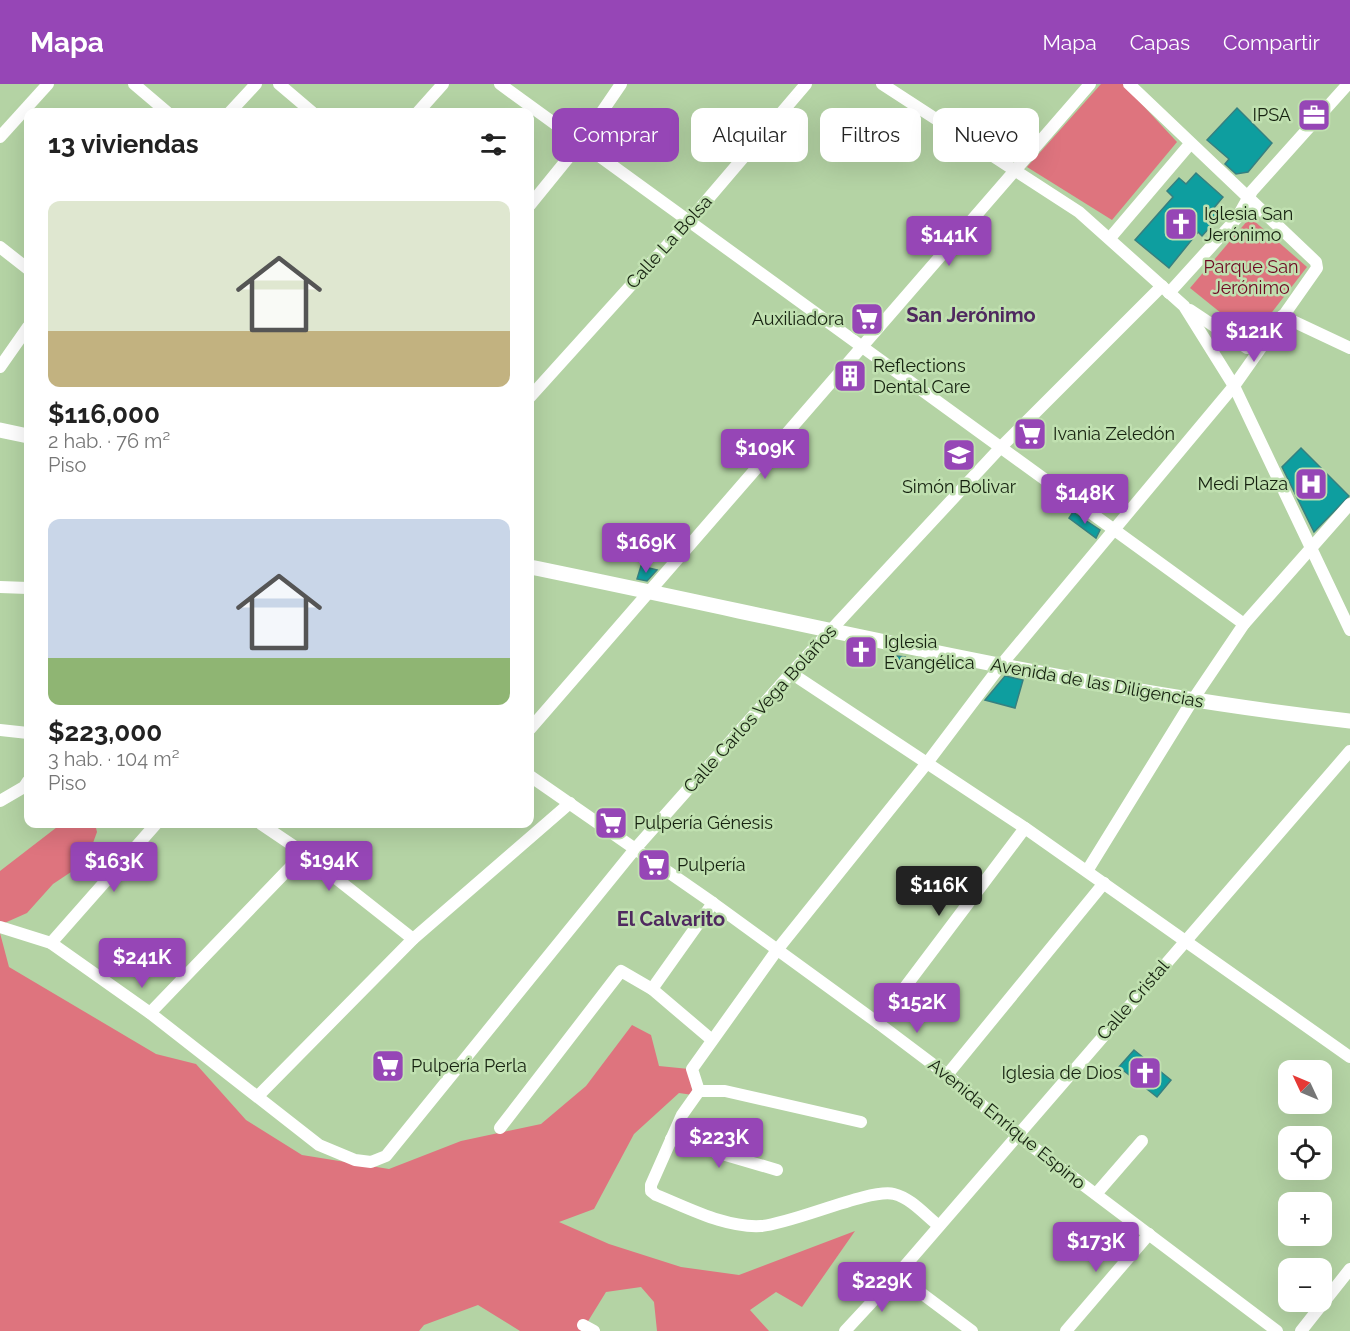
<!DOCTYPE html>
<html lang="es">
<meta charset="utf-8">
<style>
body{margin:0;font-family:Raleway,sans-serif;background:#f6f6f6;color:#222;height:100vh;display:flex;flex-direction:column;font-size:22px;white-space:nowrap}
*{box-sizing:border-box;margin:0}
p{font-size:20px;color:#767676}
.icon{flex:none;width:33px;height:33px;fill:none;stroke:currentColor;stroke-width:2;stroke-linecap:round;stroke-linejoin:round}
.map{position:relative;flex:1;overflow:hidden}
.side{position:absolute;left:24px;top:24px;width:510px;height:720px;display:flex;flex-direction:column;background:#fff;border-radius:12px;box-shadow:0 6px 24px #0002}
.side>*{flex:none}
.hud{position:absolute;left:552px;top:24px;width:570px;height:54px;display:flex;gap:12px}
.needle{width:39px;rotate:314deg}
.tools{position:absolute;left:1278px;top:976px;display:grid;gap:12px}
.tools a{display:grid;place-items:center;width:54px;height:54px;border-radius:12px;background:#fff;box-shadow:0 6px 24px #0002;font-size:30px}
.price{position:absolute;translate:-50% -51px;padding:0 14px;border-radius:6px;background:#9646b6;color:#fff;font-size:20px;line-height:39px;filter:drop-shadow(0 2px 3px #0008)}
.price::after{content:'';position:absolute;left:50%;top:36px;width:18px;height:14px;margin-left:-9px;background:inherit;clip-path:polygon(0 0,100% 0,50% 100%)}
.price.active{background:#222;color:#fff}
ul{padding:0;list-style:none}
li{display:grid;align-content:center;gap:12px;height:318px;padding:0 24px}
li span{display:grid;place-items:center;height:186px;border-radius:12px;color:#555}
li>.icon{margin-inline-start:auto}
span .icon{width:108px;height:108px;fill:#fffc;stroke-width:1}
li b{font-size:26px}
h2{display:flex;justify-content:space-between;align-items:center;height:72px;padding:0 24px;font-size:26px}
.chip{padding:0 21px;border-radius:12px;background:#fff;box-shadow:0 6px 24px #0002;font-size:21px;line-height:54px}
.chip.active{background:#9646b6;color:#fff}
header{display:flex;align-items:center;gap:36px;box-sizing:border-box;height:84px;padding:0 30px;background:#9646b6;color:#fff}
header strong{font-size:28px}
nav{display:flex;gap:33px;margin-inline-start:auto;font-size:21px}
.map>svg:first-child{display:block}
</style>
<header>
<strong>Mapa</strong>
<nav><a>Mapa</a><a>Capas</a><a>Compartir</a></nav>
</header>
<div class="map">
<svg width="1350" height="1247" viewBox="0 0 1350 1247">
<rect width="100%" height="100%" fill="#b4d3a4"/>
<g fill="#de747e">
<path d="M1101,0H1123L1177,58L1112,136L1027,83Z"/>
<path d="M1248,136H1253L1307,183L1252,254L1190,204Z"/>
<path d="M61,740H95L97,748L86,778L53,800L27,829L0,841V787Z"/>
<path d="M0,849L9,883L156,970L196,980L246,1036L302,1071L389,1085L461,1057L541,1040L586,1002L632,941L651,951L659,982L689,985L693,1011L679,1009L634,1050L594,1125L559,1138L609,1160L681,1183L739,1191L855,1147L802,1223L776,1208L750,1226L769,1247H657L654,1218L641,1203L606,1208L582,1247H520L478,1221L424,1241L419,1247H0Z"/>
</g>
<g fill="#0e9e9f" stroke="#368080" stroke-width="1.5">
<path d="M1237,24L1272,59L1248,88L1236,90L1225,80L1229,75L1207,56Z"/>
<path d="M1196,89L1223,113L1213,125L1220,132L1202,152L1198,148L1169,184L1135,156L1173,113L1167,107L1179,94L1186,100Z"/>
<path d="M853,286L859,290L850,301L844,296Z"/>
<path d="M1301,364L1349,412L1314,448L1282,383Z"/>
<path d="M1073,428L1100,446L1096,454L1069,434Z"/>
<path d="M641,482L657,486L647,497L637,495Z"/>
<path d="M887,571L905,573L903,585L886,583Z"/>
<path d="M1005,592L1023,596L1015,624L985,616Z"/>
<path d="M1134,966L1171,996L1157,1013L1119,983Z"/>
</g>
<g fill="none" stroke-linecap="round" stroke-linejoin="round">
<g stroke="#fff" stroke-width="12">
<path d="M134,0L167,28"/>
<path d="M279,0L312,28"/>
<path d="M500,0L1244,540"/>
<path d="M882,0L1079,128L1184,222L1234,302L1350,546"/>
<path d="M230,28L256,0"/>
<path d="M418,28L443,0"/>
<path d="M0,53L48,0"/>
<path d="M530,121L582,57L621,0"/>
<path d="M1110,154L1190,60"/>
<path d="M0,163L28,185"/>
<path d="M1169,209L1237,134L1252,107L1348,0"/>
<path d="M1190,226L1247,264L1256,263L1263,259"/>
<path d="M1282,232L1350,264"/>
<path d="M0,283L28,243"/>
<path d="M530,313L690,136L806,0"/>
<path d="M0,503L28,504"/>
<path d="M791,589L1025,744L1350,973"/>
<path d="M530,645L1090,0"/>
<path d="M0,646L28,649"/>
<path d="M530,692L713,819L878,939L947,991L1017,1051L1277,1247"/>
<path d="M0,717L24,703L28,697"/>
<path d="M261,740L304,769L413,855"/>
<path d="M1087,787L1192,617L1244,540L1350,420"/>
<path d="M0,843L51,859L150,929L319,1061L355,1076L371,1078L386,1072L635,765L791,589L1000,364L1162,202"/>
<path d="M51,859L156,740"/>
<path d="M652,905L713,819"/>
<path d="M150,929L304,769"/>
<path d="M878,939L1025,744"/>
<path d="M947,991L1104,799"/>
<path d="M699,1007H725L861,1038"/>
<path d="M258,1012L413,855L570,719"/>
<path d="M500,1044L621,887L652,905L712,956"/>
<path d="M671,1055L777,1086"/>
<path d="M1096,1110L1142,1057"/>
<path d="M939,1142C926,1132 911,1114 894,1110C870,1104 792,1140 761,1142C725,1144 689,1124 656,1111L651,1107V1101L682,1031L699,1007L692,985L777,866L927,679L1001,581L1234,302L1317,184L1316,178L1129,0"/>
<path d="M897,1191L972,1247"/>
<path d="M583,1241L594,1247"/>
<path d="M845,1247L897,1191L1350,667"/>
<path d="M1066,1247L1149,1150"/>
<path d="M1301,1247L1350,1185"/>
</g>
<g stroke="#fff" stroke-width="15">
<path d="M0,346L28,352"/>
<path d="M530,483C802,538 1073,606 1350,637"/>
</g>
</g>
<defs>
<g id="office-square" transform="scale(1.725)"><rect x="-9" y="-9" width="18" height="18" rx="4" fill="#9646b6" stroke="#c0e0b0"/><path d="M-6-3h4V-5.5h4V-3h4V5H-6ZM-1-4.5V-3h2v-1.5ZM-6 0V1H6V0Z" fill="#fff"/></g>
<g id="church-square" transform="scale(1.725)"><rect x="-9" y="-9" width="18" height="18" rx="4" fill="#9646b6" stroke="#c0e0b0"/><path d="M-1.2-6h2.4v3.5h3.3v2.4h-3.3V6h-2.4V-.1h-3.3v-2.4h3.3Z" fill="#fff"/></g>
<g id="supermarket-square" transform="scale(1.725)"><rect x="-9" y="-9" width="18" height="18" rx="4" fill="#9646b6" stroke="#c0e0b0"/><path d="M-6-5.5h2.5l.6 2H6L4.5 2H-2.5L-4.4-4H-6ZM-1.5 3.2a1.3 1.3 0 1 0 .1 0ZM3 3.2a1.3 1.3 0 1 0 .1 0Z" fill="#fff"/></g>
<g id="building-square" transform="scale(1.725)"><rect x="-9" y="-9" width="18" height="18" rx="4" fill="#9646b6" stroke="#c0e0b0"/><path d="M-4-6H4V6H1V3H-1V6H-4ZM-2.5-4.3h1.7v1.8h-1.7ZM.8-4.3h1.7v1.8H.8ZM-2.5-1h1.7V.8h-1.7ZM.8-1h1.7V.8H.8Z" fill="#fff"/></g>
<g id="school-square" transform="scale(1.725)"><rect x="-9" y="-9" width="18" height="18" rx="4" fill="#9646b6" stroke="#c0e0b0"/><path d="M0-5L7-2L0 1L-7-2ZM-4 1L0 2.5L4 1V4Q0 6-4 4Z" fill="#fff"/></g>
<g id="hospital-square" transform="scale(1.725)"><rect x="-9" y="-9" width="18" height="18" rx="4" fill="#9646b6" stroke="#c0e0b0"/><path d="M-5-5h3v3.5h4V-5h3V5h-3V1.5h-4V5h-3Z" fill="#fff"/></g>
</defs>
<g fill-rule="evenodd">
<use href="#office-square" x="1314" y="31"/>
<use href="#church-square" x="1181" y="140"/>
<use href="#supermarket-square" x="867" y="235"/>
<use href="#building-square" x="850" y="292"/>
<use href="#supermarket-square" x="1030" y="350"/>
<use href="#school-square" x="959" y="371"/>
<use href="#hospital-square" x="1311" y="400"/>
<use href="#church-square" x="861" y="568"/>
<use href="#supermarket-square" x="611" y="739"/>
<use href="#supermarket-square" x="654" y="781"/>
<use href="#supermarket-square" x="388" y="982"/>
<use href="#church-square" x="1145" y="989"/>
</g>
<g text-anchor="middle" stroke-width="5" stroke-linejoin="round" paint-order="stroke">
<g font-size="18" fill="#162210" stroke="#c0e0b0" text-anchor="start">
<text x="1291" y="37" text-anchor="end">IPSA</text>
<text x="1204" y="136">Iglesia San<tspan x="1204" dy="21">Jerónimo</tspan></text>
<text x="844" y="241" text-anchor="end">Auxiliadora</text>
<text x="873" y="288">Reflections<tspan x="873" dy="21">Dental Care</tspan></text>
<text x="1053" y="356">Ivania Zeledón</text>
<text x="1288" y="406" text-anchor="end">Medi Plaza</text>
<text x="959" y="409" text-anchor="middle">Simón Bolivar</text>
<text x="884" y="564">Iglesia<tspan x="884" dy="21">Evangélica</tspan></text>
<text x="634" y="745">Pulpería Génesis</text>
<text x="677" y="787">Pulpería</text>
<text x="411" y="988">Pulpería Perla</text>
<text x="1122" y="995" text-anchor="end">Iglesia de Dios</text>
</g>
<g font-size="18" fill="#162210" stroke="#c0e0b0">
<text transform="translate(669 158) rotate(-48)" y="6">Calle La Bolsa</text>
<text transform="translate(1097 599) rotate(10)" y="6">Avenida de las Diligencias</text>
<text transform="translate(760 625) rotate(-48)" y="6">Calle Carlos Vega Bolaños</text>
<text transform="translate(1133 916) rotate(-49)" y="6">Calle Cristal</text>
<text transform="translate(1007 1040) rotate(39)" y="6">Avenida Enrique Espino</text>
</g>
<g font-size="18" fill="#6d0822" stroke="#c0e0b0">
<text x="1251" y="189">Parque San<tspan x="1251" dy="21">Jerónimo</tspan></text>
</g>
<g font-size="20" font-weight="bold" fill="#4f295f" stroke="#c0e0b0">
<text x="971" y="238">San Jerónimo</text>
<text x="671" y="842">El Calvarito</text>
</g>
</g>
</svg>
<div class="tools">
<a><svg class="needle" viewBox="-14 -14 28 28"><path d="M0-13l5 13h-10z" fill="#e53935"/><path d="M0 13l5-13h-10z" fill="#767676"/></svg></a>
<a><svg class="icon" aria-label="locate" viewBox="0 0 24 24"><circle cx="12" cy="12" r="6"/><path d="M12 2v4M12 18v4M2 12h4M18 12h4"/></svg></a>
<a>+</a>
<a>−</a>
</div>
<b class="price" style="left:949px;top:183px">$141K</b>
<b class="price" style="left:1254px;top:279px">$121K</b>
<b class="price" style="left:765px;top:396px">$109K</b>
<b class="price" style="left:1085px;top:441px">$148K</b>
<b class="price" style="left:646px;top:490px">$169K</b>
<b class="price" style="left:329px;top:808px">$194K</b>
<b class="price" style="left:114px;top:809px">$163K</b>
<b class="price active" style="left:939px;top:833px">$116K</b>
<b class="price" style="left:142px;top:905px">$241K</b>
<b class="price" style="left:917px;top:950px">$152K</b>
<b class="price" style="left:719px;top:1085px">$223K</b>
<b class="price" style="left:1096px;top:1189px">$173K</b>
<b class="price" style="left:882px;top:1229px">$229K</b>
<div class="hud">
<a class="chip active">Comprar</a>
<a class="chip">Alquilar</a>
<a class="chip">Filtros</a>
<a class="chip">Nuevo</a>
</div>
<section class="side">
<h2>13 viviendas<svg class="icon" aria-label="filters" viewBox="0 0 24 24"><path d="M4 7h16M4 17h16"/><circle cx="9" cy="7" r="2"/><circle cx="15" cy="17" r="2"/></svg></h2>
<ul>
<li><span style="background:linear-gradient(#dfe7d0 70%,#c2b280 0)"><svg class="icon" aria-label="home" viewBox="0 0 24 24"><path d="M3 11l9-7 9 7M6 9v11h12V9"/></svg></span><div><b>$116,000</b><p>2 hab. · 76 m²</p><p>Piso</p></div></li>
<li><span style="background:linear-gradient(#c9d6e8 75%,#8fb573 0)"><svg class="icon" aria-label="home" viewBox="0 0 24 24"><path d="M3 11l9-7 9 7M6 9v11h12V9"/></svg></span><div><b>$223,000</b><p>3 hab. · 104 m²</p><p>Piso</p></div></li>
</ul>
</section>
</div>
